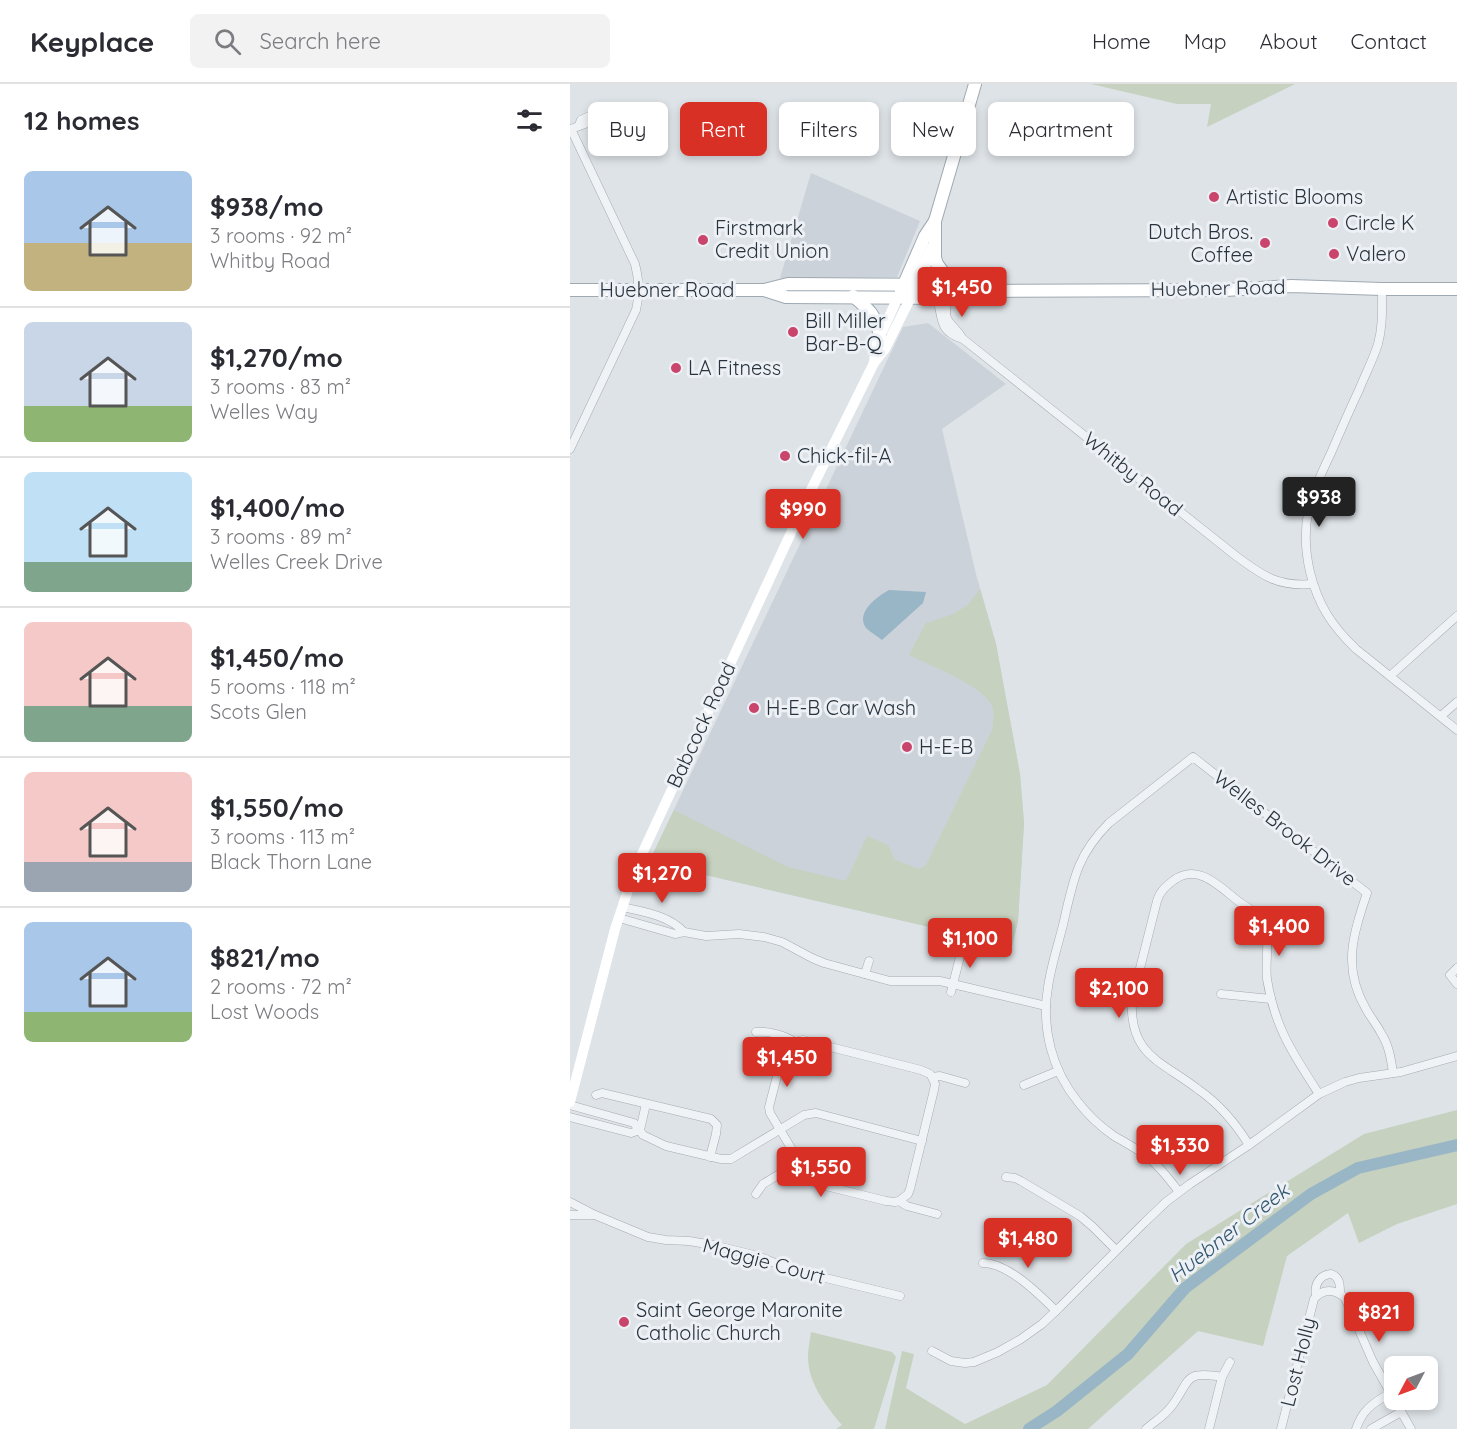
<!DOCTYPE html>
<meta charset="utf-8">
<style>
body{margin:0;font-family:Quicksand,sans-serif;background:#f2f2f3;color:#2b2b33;height:100vh;display:flex;flex-direction:column;font-size:22px;white-space:nowrap}
*{box-sizing:border-box;margin:0}
p{font-size:20px;color:#7c7c81}
.icon{flex:none;width:33px;height:33px;fill:none;stroke:currentColor;stroke-width:2;stroke-linecap:round;stroke-linejoin:round}
.map{position:relative;flex:1;overflow:hidden}
.drawer{display:flex;flex-direction:column;background:#fff;width:570px}
.drawer>*{flex:none}
.banner{position:absolute;left:18px;top:18px;width:570px;height:54px;display:flex;gap:12px}
.needle{width:39px;rotate:229deg}
.buttons{position:absolute;left:814px;top:1272px;display:grid;gap:12px}
.buttons a{display:grid;place-items:center;width:54px;height:54px;border-radius:9px;background:#fff;box-shadow:0 3px 9px #0003;font-size:30px}
.price{position:absolute;translate:-50% -51px;padding:0 14px;border-radius:6px;background:#d93025;color:#fff;font-size:20px;line-height:39px;filter:drop-shadow(0 2px 3px #0008)}
.price::after{content:'';position:absolute;left:50%;top:36px;width:18px;height:14px;margin-left:-9px;background:inherit;clip-path:polygon(0 0,100% 0,50% 100%)}
.price.current{background:#222;color:#fff}
ul{padding:0;list-style:none}
li{display:flex;align-items:center;gap:18px;height:150px;padding:0 24px}
li+li{border-top:2px solid #e1e1e2}
li span{display:grid;place-items:center;flex:none;width:168px;height:120px;border-radius:9px;color:#555}
li>.icon{margin-inline-start:auto}
span .icon{width:72px;height:72px;fill:#fffc;stroke-width:1}
li b{font-size:26px}
h2{display:flex;justify-content:space-between;align-items:center;height:72px;padding:0 24px;font-size:26px}
.chip{padding:0 21px;border-radius:9px;background:#fff;box-shadow:0 3px 9px #0003;font-size:21px;line-height:54px}
.chip.current{background:#d93025;color:#fff}
header{display:flex;align-items:center;gap:36px;box-sizing:border-box;height:84px;padding:0 30px;background:#fff;border-bottom:2px solid #e1e1e2}
header strong{font-size:28px}
nav{display:flex;gap:33px;margin-inline-start:auto;font-size:21px}
.search{width:420px;height:54px;background:#f2f2f3;display:flex;align-items:center;gap:15px;box-sizing:border-box;padding:0 21px;border-radius:9px;color:#7c7c81;font-size:22px}
main{display:flex;flex:1;min-height:0}
.map>svg:first-child{display:block}
</style>
<header>
<strong>Keyplace</strong>
<div class="search"><svg class="icon" aria-label="search" viewBox="0 0 24 24"><circle cx="10" cy="10" r="6"/><path d="M15 15l6 6"/></svg>Search here</div>
<nav><a>Home</a><a>Map</a><a>About</a><a>Contact</a></nav>
</header>
<main>
<section class="drawer">
<h2>12 homes<svg class="icon" aria-label="filters" viewBox="0 0 24 24"><path d="M4 7h16M4 17h16"/><circle cx="9" cy="7" r="2"/><circle cx="15" cy="17" r="2"/></svg></h2>
<ul>
<li><span style="background:linear-gradient(#a9c7e8 60%,#c2b280 0)"><svg class="icon" aria-label="home" viewBox="0 0 24 24"><path d="M3 11l9-7 9 7M6 9v11h12V9"/></svg></span><div><b>$938/mo</b><p>3 rooms · 92 m²</p><p>Whitby Road</p></div></li>
<li><span style="background:linear-gradient(#c9d6e8 70%,#8fb573 0)"><svg class="icon" aria-label="home" viewBox="0 0 24 24"><path d="M3 11l9-7 9 7M6 9v11h12V9"/></svg></span><div><b>$1,270/mo</b><p>3 rooms · 83 m²</p><p>Welles Way</p></div></li>
<li><span style="background:linear-gradient(#bfe0f5 75%,#7fa58c 0)"><svg class="icon" aria-label="home" viewBox="0 0 24 24"><path d="M3 11l9-7 9 7M6 9v11h12V9"/></svg></span><div><b>$1,400/mo</b><p>3 rooms · 89 m²</p><p>Welles Creek Drive</p></div></li>
<li><span style="background:linear-gradient(#f6c9c9 70%,#7fa58c 0)"><svg class="icon" aria-label="home" viewBox="0 0 24 24"><path d="M3 11l9-7 9 7M6 9v11h12V9"/></svg></span><div><b>$1,450/mo</b><p>5 rooms · 118 m²</p><p>Scots Glen</p></div></li>
<li><span style="background:linear-gradient(#f6c9c9 75%,#9aa5b1 0)"><svg class="icon" aria-label="home" viewBox="0 0 24 24"><path d="M3 11l9-7 9 7M6 9v11h12V9"/></svg></span><div><b>$1,550/mo</b><p>3 rooms · 113 m²</p><p>Black Thorn Lane</p></div></li>
<li><span style="background:linear-gradient(#a9c7e8 75%,#8fb573 0)"><svg class="icon" aria-label="home" viewBox="0 0 24 24"><path d="M3 11l9-7 9 7M6 9v11h12V9"/></svg></span><div><b>$821/mo</b><p>2 rooms · 72 m²</p><p>Lost Woods</p></div></li>
</ul>
</section>
<div class="map">
<svg width="887" height="1345" viewBox="0 0 887 1345">
<rect width="100%" height="100%" fill="#dee3e7"/>
<g fill="#ccd2d9">
<path d="M241,89L350,137L327,193L210,194Z"/>
<path d="M358,239L436,300L372,345L406,490L426,560L450,690L454,739L448,837L442,862L79,778L333,243Z"/>
</g>
<g fill="#c6d1bf">
<path d="M521,0H725L637,43L641,20H607Z"/>
<path d="M410,505L426,560L450,690L454,739L448,837L442,862L79,778L104,726L218,783L276,797L297,752L318,761L325,776L349,785L356,781L422,646C423,638 425,630 422,622C414,602 359,581 339,571L356,539L381,531L398,521Z"/>
<path d="M887,1026V1120L827,1140L789,1159L778,1129L717,1172L693,1262L628,1247L518,1345H315L332,1267L344,1270L336,1304L395,1340L477,1301L616,1160L794,1050Z"/>
<path d="M241,1248L322,1268L326,1273L304,1345H266L272,1341C256,1322 238,1299 238,1273C238,1265 240,1256 241,1248Z"/>
</g>
<path fill="#99b6c6" d="M319,506L356,508L353,519L312,556C307,552 300,548 296,544C285,528 308,512 319,506Z"/>
<g fill="none" stroke-linecap="round" stroke-linejoin="round">
<path stroke="#99b6c6" stroke-width="12" d="M459,1345L487,1327L558,1270L615,1204L741,1110L788,1084L887,1061"/>
<g stroke="#a4abb1" stroke-width="9">
<g id="minor">
<path d="M9,41L11,36L24,30L31,31"/>
<path d="M812,205C812,224 813,242 808,260C803,276 795,291 789,306C779,327 770,348 761,369C740,412 729,440 740,488C748,521 762,542 786,565L887,646"/>
<path d="M367,214C373,234 368,248 393,255"/>
<path d="M377,214C373,243 381,235 393,255L666,472C693,492 708,503 743,500"/>
<path d="M0,365L66,226C70,210 69,195 65,180L1,45L26,36L31,31"/>
<path d="M820,592L887,532"/>
<path d="M871,632L887,618"/>
<path d="M52,823C74,828 98,831 114,848"/>
<path d="M49,834L105,850L114,848L136,852L169,850L194,853L212,858L242,874L254,879L320,897H370L476,922"/>
<path d="M887,884L880,891L887,900"/>
<path d="M295,890L299,877"/>
<path d="M381,908L392,865"/>
<path d="M651,910L701,915"/>
<path d="M186,948C199,947 214,951 225,958L233,956L351,986L360,990L362,993L370,992L395,999"/>
<path d="M225,958L215,966L212,973L199,1023L200,1029L239,1094L248,1100L316,1117L325,1118L329,1117L337,1122L367,1130"/>
<path d="M454,1001L488,987"/>
<path d="M26,1011L32,1009L141,1035L147,1041L146,1050L140,1073"/>
<path d="M0,1021L64,1039L73,1051L96,1062L151,1075H161L234,1031L246,1029L352,1057"/>
<path d="M0,1033L61,1049L70,1046"/>
<path d="M70,1046L76,1020"/>
<path d="M679,1061C666,1040 649,1020 629,1006C592,977 559,972 562,916L587,817C590,807 596,802 604,796C628,779 649,802 668,817C676,823 690,830 695,840C700,851 695,881 697,895C705,944 723,970 749,1010"/>
<path d="M436,1093L445,1094L451,1097L510,1132L523,1143L546,1166"/>
<path d="M609,1108C600,1096 591,1084 579,1074C568,1065 556,1059 544,1052C531,1043 518,1031 508,1018C482,986 471,944 478,903C481,882 488,861 493,841C503,798 506,772 539,739L623,673L797,809C783,851 772,884 796,925C801,934 807,941 811,949C819,961 821,975 823,989"/>
<path d="M186,1110L193,1100L229,1078"/>
<path d="M329,1117L338,1110L340,1105L364,1006L365,1000L362,993"/>
<path d="M0,1118L25,1131H0"/>
<path d="M25,1131L78,1153L96,1156L119,1157L143,1161L188,1172L219,1185L239,1190L330,1212"/>
<path d="M413,1179C438,1179 469,1210 486,1227"/>
<path d="M746,1212C744,1201 749,1191 761,1190C770,1193 770,1201 770,1209"/>
<path d="M362,1267L381,1277L395,1279L404,1278L428,1268L451,1255L472,1240L490,1223L574,1139L596,1118L620,1100L679,1061L749,1010L775,998L789,994L831,988L887,972"/>
<path d="M576,1345C584,1338 594,1332 601,1323C621,1297 612,1286 652,1293"/>
<path d="M639,1345L652,1293L660,1278"/>
<path d="M711,1345L744,1215C753,1204 765,1205 775,1214L803,1278L841,1345"/>
<path d="M786,1345C793,1325 802,1320 820,1309"/>
<path d="M801,1345L831,1328"/>
</g>
</g>
<g stroke="#9ea9b2" stroke-width="14">
<g id="primary">
<path d="M388,201L376,192L367,180L365,174V137L405,0"/>
<path d="M0,206H194L218,200L388,201L410,207"/>
<path d="M194,206L216,213L387,214L410,207L655,206L721,202L812,205H887"/>
<path d="M331,207L355,152L365,137"/>
<path d="M343,207L363,163"/>
<path d="M283,212C300,226 305,230 310,252"/>
</g>
</g>
<use href="#minor" stroke="#f0f3f6" stroke-width="8"/>
<g stroke="#fff" stroke-width="10">
<path d="M304,279L306,261L328,213"/>
<path d="M0,1018L45,845L65,785L239,410L304,279L315,265L341,213"/>
</g>
<use href="#primary" stroke="#fff" stroke-width="12"/>
</g>
<g fill="#ca456c" stroke="#edf1f5" stroke-width="2">
<circle cx="644" cy="113" r="6"/>
<circle cx="763" cy="139" r="6"/>
<circle cx="133" cy="156" r="6"/>
<circle cx="695" cy="159" r="6"/>
<circle cx="764" cy="170" r="6"/>
<circle cx="223" cy="248" r="6"/>
<circle cx="106" cy="284" r="6"/>
<circle cx="215" cy="372" r="6"/>
<circle cx="184" cy="624" r="6"/>
<circle cx="337" cy="663" r="6"/>
<circle cx="54" cy="1238" r="6"/>
</g>
<g text-anchor="middle" stroke-width="6" stroke-linejoin="round" paint-order="stroke">
<g font-size="20" fill="#28333d" stroke="#edf1f5" text-anchor="start">
<text x="656" y="120">Artistic Blooms</text>
<text x="775" y="146">Circle K</text>
<text x="145" y="151">Firstmark<tspan x="145" dy="23">Credit Union</tspan></text>
<text x="683" y="155" text-anchor="end">Dutch Bros.<tspan x="683" dy="23">Coffee</tspan></text>
<text x="776" y="177">Valero</text>
<text x="235" y="244">Bill Miller<tspan x="235" dy="23">Bar-B-Q</tspan></text>
<text x="118" y="291">LA Fitness</text>
<text x="227" y="379">Chick-fil-A</text>
<text x="196" y="631">H-E-B Car Wash</text>
<text x="349" y="670">H-E-B</text>
<text x="66" y="1233">Saint George Maronite<tspan x="66" dy="23">Catholic Church</tspan></text>
</g>
<g font-size="20" fill="#28333d" stroke="#edf1f5">
<text transform="translate(648 204) rotate(-1)" y="7">Huebner Road</text>
<text x="97" y="213">Huebner Road</text>
<text transform="translate(563 390) rotate(39)" y="7">Whitby Road</text>
<text transform="translate(131 641) rotate(-65)" y="7">Babcock Road</text>
<text transform="translate(715 744) rotate(38)" y="7">Welles Brook Drive</text>
<text transform="translate(194 1177) rotate(15)" y="7">Maggie Court</text>
<text transform="translate(728 1278) rotate(-76)" y="7">Lost Holly</text>
</g>
<g font-size="21" font-style="italic" fill="#335770" stroke="#edf1f5">
<text transform="translate(659 1149) rotate(-38)" y="7">Huebner Creek</text>
</g>
</g>
</svg>
<div class="buttons">
<a><svg class="needle" viewBox="-14 -14 28 28"><path d="M0-13l5 13h-10z" fill="#e53935"/><path d="M0 13l5-13h-10z" fill="#7c7c81"/></svg></a>
</div>
<b class="price" style="left:392px;top:234px">$1,450</b>
<b class="price current" style="left:749px;top:444px">$938</b>
<b class="price" style="left:233px;top:456px">$990</b>
<b class="price" style="left:92px;top:820px">$1,270</b>
<b class="price" style="left:709px;top:873px">$1,400</b>
<b class="price" style="left:400px;top:885px">$1,100</b>
<b class="price" style="left:549px;top:935px">$2,100</b>
<b class="price" style="left:217px;top:1004px">$1,450</b>
<b class="price" style="left:610px;top:1092px">$1,330</b>
<b class="price" style="left:251px;top:1114px">$1,550</b>
<b class="price" style="left:458px;top:1185px">$1,480</b>
<b class="price" style="left:809px;top:1259px">$821</b>
<div class="banner">
<a class="chip">Buy</a>
<a class="chip current">Rent</a>
<a class="chip">Filters</a>
<a class="chip">New</a>
<a class="chip">Apartment</a>
</div>
</div>
</main>
